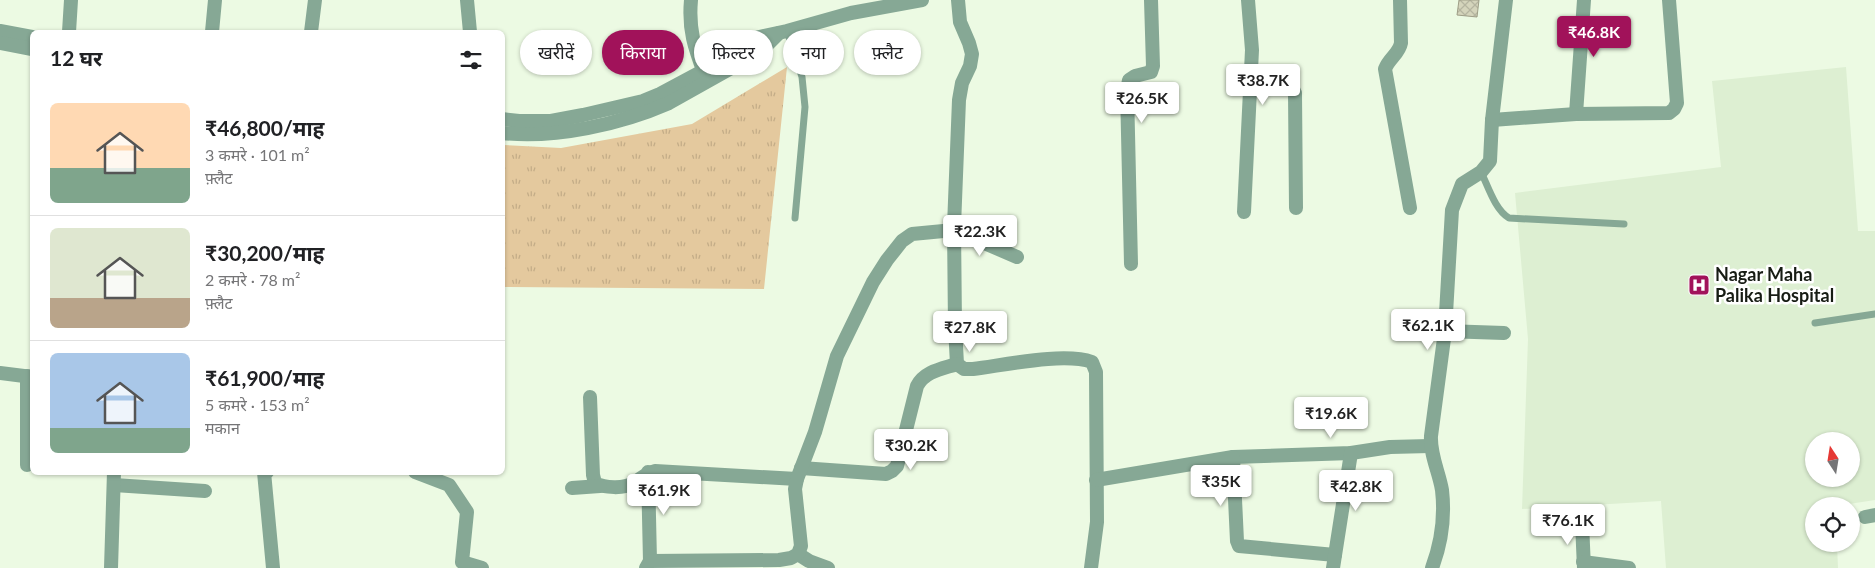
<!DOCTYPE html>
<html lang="hi">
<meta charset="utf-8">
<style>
body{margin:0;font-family:Lato,"Noto Sans Devanagari",sans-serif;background:#f6f6f6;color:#202124;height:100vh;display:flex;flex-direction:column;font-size:19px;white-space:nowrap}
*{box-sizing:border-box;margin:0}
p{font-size:16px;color:#757577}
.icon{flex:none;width:28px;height:28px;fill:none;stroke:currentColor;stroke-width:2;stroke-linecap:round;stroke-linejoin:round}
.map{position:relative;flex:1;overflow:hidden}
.drawer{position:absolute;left:30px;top:30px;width:475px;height:445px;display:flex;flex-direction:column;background:#fff;border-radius:8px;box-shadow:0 1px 4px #0004}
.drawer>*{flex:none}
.top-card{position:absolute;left:520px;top:30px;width:475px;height:45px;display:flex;gap:10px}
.needle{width:32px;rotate:348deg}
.controls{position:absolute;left:1805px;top:432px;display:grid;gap:10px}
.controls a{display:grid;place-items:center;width:55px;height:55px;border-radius:50%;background:#fff;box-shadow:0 1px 4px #0004;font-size:25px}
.price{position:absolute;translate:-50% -42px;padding:0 11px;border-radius:5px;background:#fff;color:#222;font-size:16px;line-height:32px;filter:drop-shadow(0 1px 2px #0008)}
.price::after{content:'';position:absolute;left:50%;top:30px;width:15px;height:11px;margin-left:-8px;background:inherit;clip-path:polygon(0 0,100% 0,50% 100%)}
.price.active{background:#a1125a;color:#fff}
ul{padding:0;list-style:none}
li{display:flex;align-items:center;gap:15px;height:125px;padding:0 20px}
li+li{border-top:1px solid #e0e0e0}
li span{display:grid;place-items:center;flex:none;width:140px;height:100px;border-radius:8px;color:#555}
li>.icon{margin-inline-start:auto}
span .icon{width:60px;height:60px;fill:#fffc;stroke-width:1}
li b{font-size:21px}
h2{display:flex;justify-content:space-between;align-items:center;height:60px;padding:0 20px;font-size:21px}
.tag{padding:0 18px;border-radius:22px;background:#fff;box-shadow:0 1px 4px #0004;font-size:18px;line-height:45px}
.tag.active{background:#a1125a;color:#fff}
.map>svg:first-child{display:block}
</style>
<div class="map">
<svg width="1875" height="568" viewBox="0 0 1875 568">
<defs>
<pattern id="park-tufts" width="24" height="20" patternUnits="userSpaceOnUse" patternTransform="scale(1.25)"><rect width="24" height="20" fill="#e4c99e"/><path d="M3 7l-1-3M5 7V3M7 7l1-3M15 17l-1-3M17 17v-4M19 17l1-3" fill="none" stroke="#c3ac87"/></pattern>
<pattern id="building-cross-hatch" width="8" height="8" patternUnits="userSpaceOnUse" patternTransform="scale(1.25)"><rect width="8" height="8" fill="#d4d4bb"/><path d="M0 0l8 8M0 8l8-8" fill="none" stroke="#b5b5a0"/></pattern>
</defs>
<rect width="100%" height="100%" fill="#ecfae3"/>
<path fill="#ddefd2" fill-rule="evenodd" d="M1846,67L1858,231H1875V500L1836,506H1814V544H1837L1838,568H1666L1661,501L1522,509L1528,339L1515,193L1721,167L1712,81ZM1814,441H1851V479H1814Z"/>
<path fill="url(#park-tufts)" d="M787,67L764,289L503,287V145L561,148L692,124Z"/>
<path fill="url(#building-cross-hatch)" stroke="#9e9e87" d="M1459,0H1479L1477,17L1457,15Z"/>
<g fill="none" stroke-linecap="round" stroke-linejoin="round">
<g stroke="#86a895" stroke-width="7">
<path d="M787,31L802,77L805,107L795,218"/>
<path d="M1481,172C1488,186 1495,210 1509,218L1624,224"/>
<path d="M1815,323L1875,314"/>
</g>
<g stroke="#86a895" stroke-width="14">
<path d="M467,0L470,32"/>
<path d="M691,0C688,33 696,51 707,81"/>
<path d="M958,0L960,22L969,43L972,54L970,66L962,83L959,100L954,226L955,327L957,364L964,369H973C1005,365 1064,352 1092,362L1096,372L1097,522L1091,568"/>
<path d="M1400,0L1401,43C1399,54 1389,58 1385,69L1410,208"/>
<path d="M69,32L71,0"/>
<path d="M212,32L215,0"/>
<path d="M311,32L315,0"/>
<path d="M1250,78C1267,79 1289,76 1295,93L1296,208"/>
<path d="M1576,114L1584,0"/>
<path d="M1492,120L1576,114L1669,113L1674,109L1677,103L1669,0"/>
<path d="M1244,212L1252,50L1248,0"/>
<path d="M1131,264L1127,90L1129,80L1135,76L1151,72L1153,66L1151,0"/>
<path d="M1445,331L1504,333"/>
<path d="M0,373L32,377"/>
<path d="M590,397L593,475L595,483C604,488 624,489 634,483C642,478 646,473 655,471L797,479"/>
<path d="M1233,457L1351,453L1390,447L1430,446"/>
<path d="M27,465V376"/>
<path d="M801,468L886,474L892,471L897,466L917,386C925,371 942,369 957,364"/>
<path d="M267,472H264L273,568"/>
<path d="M415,472L449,485L467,512L462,562L482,568"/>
<path d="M648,472L650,561"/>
<path d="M1096,480L1233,457L1237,541L1239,546L1335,555"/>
<path d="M114,485L205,491"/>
<path d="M572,488L600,486"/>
<path d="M1865,517L1875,515"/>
<path d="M1582,523L1584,568"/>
<path d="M798,554L809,561L828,568"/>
<path d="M1583,562L1629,568"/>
<path d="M111,568L114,472"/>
<path d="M646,568L650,561L779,560L791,558L798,554L801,546L795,489L797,479L815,432L837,356L873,282L887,260L902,241L912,234L954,230L1017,257"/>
<path d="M1333,568L1351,453"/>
<path d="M1432,568C1441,544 1445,516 1442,490C1439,472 1430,455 1431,436L1445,331L1452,210L1462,184L1481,172L1490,161L1492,120L1506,0"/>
</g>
<g stroke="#86a895" stroke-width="14">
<path d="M0,31L32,37"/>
<path d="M0,43L32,49"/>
<path d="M502,119L519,121H551L583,115L643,101L660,94L703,71L755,38L787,31L851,13L922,0"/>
<path d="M502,133C555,139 621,124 669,103L760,52L779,33"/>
</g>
</g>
<defs>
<g id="hospital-square" transform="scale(1.125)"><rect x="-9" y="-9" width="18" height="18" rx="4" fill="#a1125a" stroke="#fff"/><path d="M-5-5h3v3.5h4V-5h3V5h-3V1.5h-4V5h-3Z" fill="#fff"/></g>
</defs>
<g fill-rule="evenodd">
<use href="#hospital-square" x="1699" y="285"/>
</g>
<g text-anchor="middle" stroke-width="5" stroke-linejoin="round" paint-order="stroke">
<g font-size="18" font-weight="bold" fill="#171c14" stroke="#fff" text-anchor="start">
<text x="1715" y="281">Nagar Maha<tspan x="1715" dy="21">Palika Hospital</tspan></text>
</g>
</g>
</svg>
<div class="controls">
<a><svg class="needle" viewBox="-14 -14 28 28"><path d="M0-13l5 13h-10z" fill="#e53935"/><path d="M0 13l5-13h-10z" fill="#757577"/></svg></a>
<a><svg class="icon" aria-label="locate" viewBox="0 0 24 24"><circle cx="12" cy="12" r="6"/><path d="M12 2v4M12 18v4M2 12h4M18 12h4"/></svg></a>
</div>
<b class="price active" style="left:1594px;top:58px">₹46.8K</b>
<b class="price" style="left:1263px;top:106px">₹38.7K</b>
<b class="price" style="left:1142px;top:124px">₹26.5K</b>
<b class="price" style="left:980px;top:257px">₹22.3K</b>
<b class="price" style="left:1428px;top:351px">₹62.1K</b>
<b class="price" style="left:970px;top:353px">₹27.8K</b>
<b class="price" style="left:1331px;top:439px">₹19.6K</b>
<b class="price" style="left:911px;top:471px">₹30.2K</b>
<b class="price" style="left:1221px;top:507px">₹35K</b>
<b class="price" style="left:1356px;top:512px">₹42.8K</b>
<b class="price" style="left:664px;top:516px">₹61.9K</b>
<b class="price" style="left:1568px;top:546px">₹76.1K</b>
<div class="top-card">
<a class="tag">खरीदें</a>
<a class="tag active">किराया</a>
<a class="tag">फ़िल्टर</a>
<a class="tag">नया</a>
<a class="tag">फ़्लैट</a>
</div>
<section class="drawer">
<h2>12 घर<svg class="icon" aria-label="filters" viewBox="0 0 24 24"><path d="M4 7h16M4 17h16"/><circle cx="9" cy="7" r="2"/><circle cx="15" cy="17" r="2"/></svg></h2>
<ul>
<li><span style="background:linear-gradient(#ffd9b3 65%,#7fa58c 0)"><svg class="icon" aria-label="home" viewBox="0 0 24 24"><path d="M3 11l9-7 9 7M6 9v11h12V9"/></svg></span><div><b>₹46,800/माह</b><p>3 कमरे · 101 m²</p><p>फ़्लैट</p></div></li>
<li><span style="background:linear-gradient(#dfe7d0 70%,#b9a48a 0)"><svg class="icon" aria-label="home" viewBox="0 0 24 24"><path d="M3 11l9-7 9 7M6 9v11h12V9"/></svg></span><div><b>₹30,200/माह</b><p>2 कमरे · 78 m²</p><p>फ़्लैट</p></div></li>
<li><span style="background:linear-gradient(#a9c7e8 75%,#7fa58c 0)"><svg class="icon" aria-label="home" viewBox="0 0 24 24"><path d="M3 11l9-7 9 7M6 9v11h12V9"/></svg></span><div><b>₹61,900/माह</b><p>5 कमरे · 153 m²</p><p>मकान</p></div></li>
</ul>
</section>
</div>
